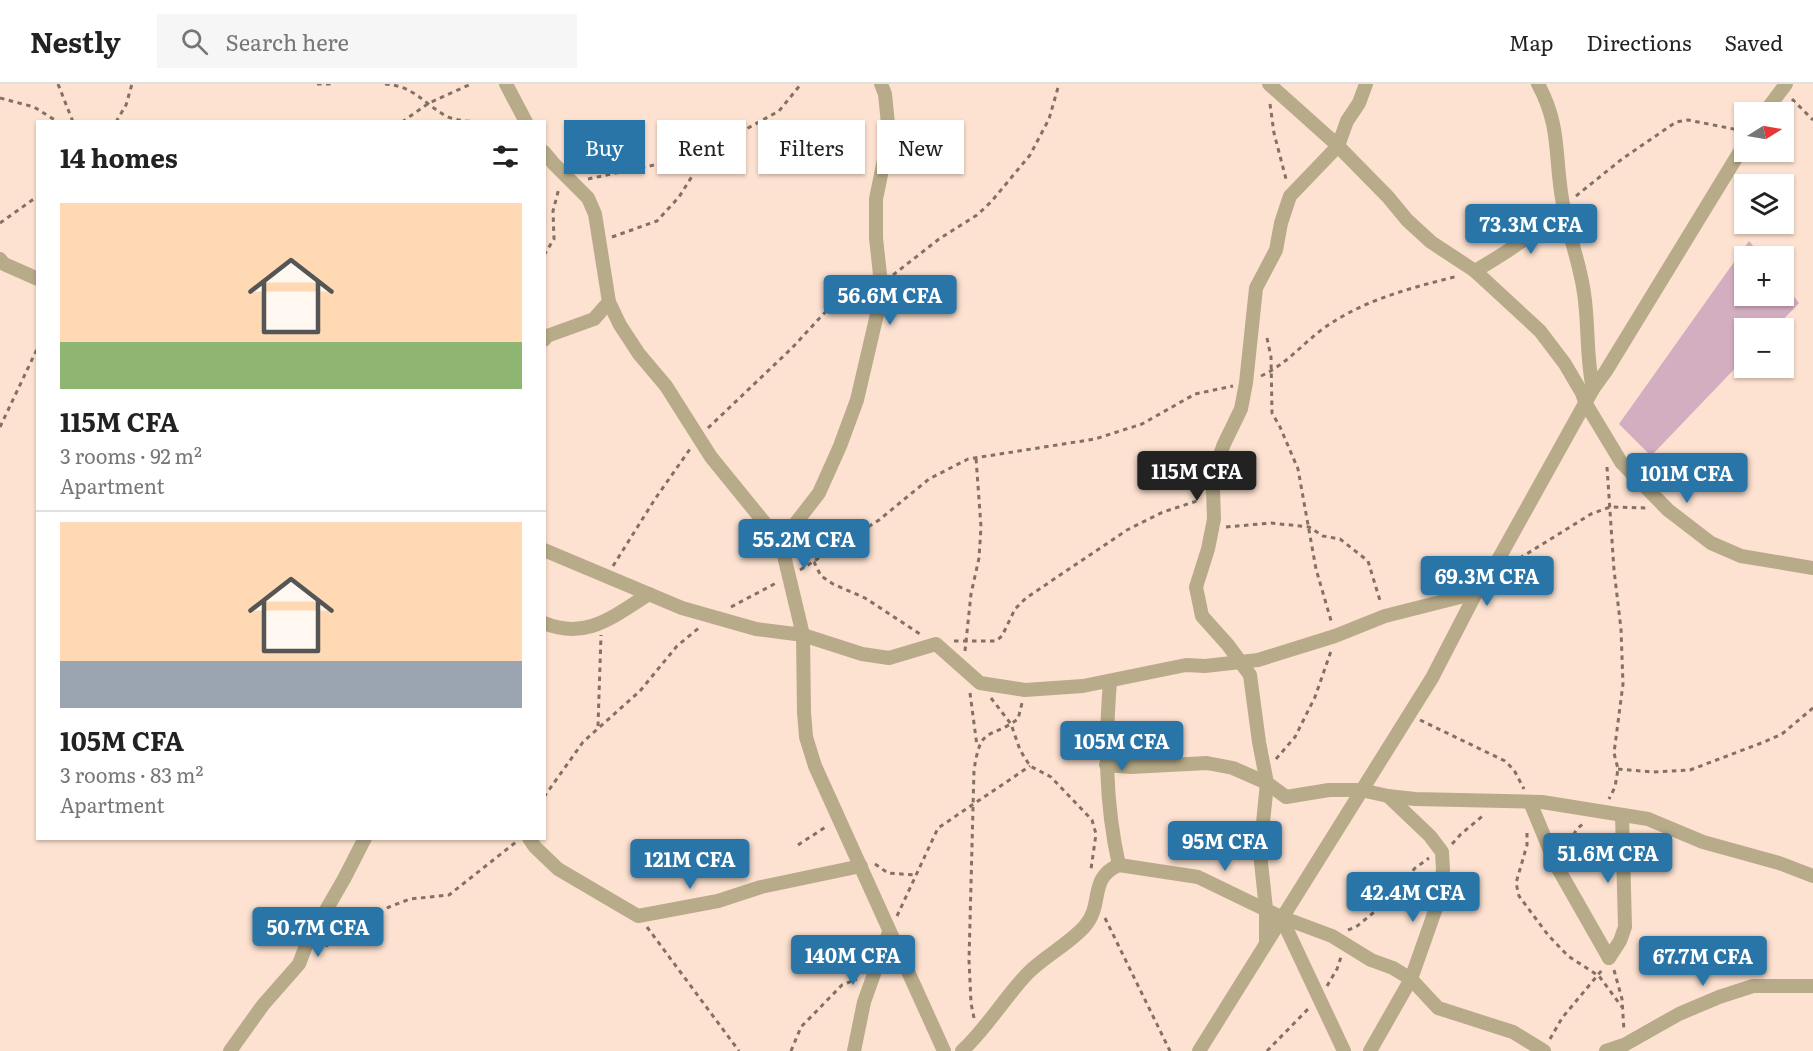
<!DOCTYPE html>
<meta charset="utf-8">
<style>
body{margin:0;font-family:Literata,serif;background:#f6f6f6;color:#222;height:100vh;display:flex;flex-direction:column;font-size:22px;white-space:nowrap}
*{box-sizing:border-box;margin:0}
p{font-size:20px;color:#767676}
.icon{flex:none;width:33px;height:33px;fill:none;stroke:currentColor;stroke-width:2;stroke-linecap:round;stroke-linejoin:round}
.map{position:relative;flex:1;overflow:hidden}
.sheet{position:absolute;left:36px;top:36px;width:510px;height:720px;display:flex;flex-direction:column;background:#fff;border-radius:0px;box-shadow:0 2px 4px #0004}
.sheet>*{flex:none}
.guide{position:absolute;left:564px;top:36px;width:570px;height:54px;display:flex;gap:12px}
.needle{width:39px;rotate:79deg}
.controls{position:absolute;left:1734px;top:18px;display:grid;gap:12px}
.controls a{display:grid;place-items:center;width:60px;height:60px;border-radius:0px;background:#fff;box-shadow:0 2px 4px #0004;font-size:30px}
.price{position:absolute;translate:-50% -51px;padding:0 14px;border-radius:6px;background:#2975a8;color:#fff;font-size:20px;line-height:39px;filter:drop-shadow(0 2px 3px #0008)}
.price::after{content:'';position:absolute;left:50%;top:36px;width:18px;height:14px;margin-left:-9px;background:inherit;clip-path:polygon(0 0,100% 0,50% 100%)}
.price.on{background:#222;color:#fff}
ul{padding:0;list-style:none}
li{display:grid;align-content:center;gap:12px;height:318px;padding:0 24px}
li+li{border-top:2px solid #e0e0e0}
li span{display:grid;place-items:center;height:186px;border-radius:0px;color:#555}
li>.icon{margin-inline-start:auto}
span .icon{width:108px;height:108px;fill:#fffc;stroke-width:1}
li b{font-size:26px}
h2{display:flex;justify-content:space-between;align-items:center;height:72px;padding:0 24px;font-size:26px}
.tag{padding:0 21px;border-radius:0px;background:#fff;box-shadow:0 2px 4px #0004;font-size:21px;line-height:54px}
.tag.on{background:#2975a8;color:#fff}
header{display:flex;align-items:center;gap:36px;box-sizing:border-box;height:84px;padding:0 30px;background:#fff;border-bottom:2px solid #e0e0e0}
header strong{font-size:28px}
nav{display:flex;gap:33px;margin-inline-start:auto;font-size:21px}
.search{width:420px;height:54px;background:#f6f6f6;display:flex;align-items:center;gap:15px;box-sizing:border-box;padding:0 21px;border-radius:0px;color:#767676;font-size:22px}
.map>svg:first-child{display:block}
</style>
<header>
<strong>Nestly</strong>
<div class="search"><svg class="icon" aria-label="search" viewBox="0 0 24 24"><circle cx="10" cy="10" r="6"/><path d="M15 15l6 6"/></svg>Search here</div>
<nav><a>Map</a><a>Directions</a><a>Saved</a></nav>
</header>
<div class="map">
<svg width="1813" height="967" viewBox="0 0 1813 967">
<rect width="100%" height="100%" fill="#fde2d1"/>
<path fill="#d3aec1" d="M1749,157L1762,172H1744V212H1784V200L1799,219L1775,244H1744V275L1651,372L1619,340Z"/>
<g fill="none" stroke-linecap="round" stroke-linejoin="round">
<g stroke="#837165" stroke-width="3" stroke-dasharray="4.5 4.5" stroke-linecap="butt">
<path d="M58,0L73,38"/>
<path d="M317,0H333"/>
<path d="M385,0C414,2 423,19 446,32C456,37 468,37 479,38"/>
<path d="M0,14L34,23L58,38"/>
<path d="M1792,15L1813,36"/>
<path d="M1270,20L1274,49L1286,95"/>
<path d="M116,38L126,21L132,0"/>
<path d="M402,38L429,19L471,0"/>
<path d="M588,95L706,70"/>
<path d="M1576,112L1622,75L1676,38L1688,36L1744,47"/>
<path d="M0,139L38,112"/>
<path d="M612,153L657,137L679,113L706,70L737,50L779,27L801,0"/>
<path d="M544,171L554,155L553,127L559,104"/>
<path d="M893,191L939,155L977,131L991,118L1030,71L1049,35L1059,0"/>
<path d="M1267,254L1271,273L1272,329L1280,343L1298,385L1316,485L1332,540"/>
<path d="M1261,292C1287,280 1302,260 1324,244C1365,215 1411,204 1458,192"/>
<path d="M0,343L38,263"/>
<path d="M708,344L792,264L828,225L866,205"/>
<path d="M1607,383L1614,486L1621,545L1623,600L1614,669L1618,685L1615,703L1609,715"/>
<path d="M1226,443L1271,439L1309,443L1323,452L1340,455L1368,477L1381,520"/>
<path d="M797,471L814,478L821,492L833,500L865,514L920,550"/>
<path d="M1512,479L1591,430L1610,423L1647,424"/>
<path d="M613,482L655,415L690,365"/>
<path d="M800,486L879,436L929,395L968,375L1095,355L1142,340L1195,310L1233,302"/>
<path d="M731,523L778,498"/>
<path d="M954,557H996L1002,552L1015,525L1026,514L1127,446L1163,428L1200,416"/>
<path d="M965,567L971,510L979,474L981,443L976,374"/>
<path d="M970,609L977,662"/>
<path d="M991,614L1011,640L1020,666L1030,682L1051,693L1092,736L1096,750L1091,785"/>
<path d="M1420,636L1505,677L1514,686L1524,705"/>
<path d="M598,642L601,551"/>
<path d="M1276,675L1295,653L1315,613L1331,567"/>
<path d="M1618,685L1653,688L1690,686L1764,658L1782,650L1813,624"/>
<path d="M544,713L583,658L640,607L677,562L700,543"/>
<path d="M1527,749V761L1516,799L1519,812L1548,851L1568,872L1599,892L1622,923"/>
<path d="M1452,760L1461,750L1485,730"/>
<path d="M798,761L827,742"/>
<path d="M1564,766L1577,745L1585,738"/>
<path d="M875,780L888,789L915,791"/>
<path d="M897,832L938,744L1030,682"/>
<path d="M1105,834L1170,967"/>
<path d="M647,843L739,967"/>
<path d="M1348,846L1356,843L1407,801L1414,785L1429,774"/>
<path d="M318,867L389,823L410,815L449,811L516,758"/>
<path d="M1614,886L1622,915L1624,947"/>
<path d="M1327,902L1337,885L1341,873"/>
<path d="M974,934L971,919L969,876L974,686C981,641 987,657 1018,635L1022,619"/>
<path d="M1550,955L1562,934L1602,886"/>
<path d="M791,967L801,943L842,901L857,895"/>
<path d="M1267,967L1310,923"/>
</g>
<g stroke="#b8ab89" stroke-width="14">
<path d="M506,0L526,38"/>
<path d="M1269,0L1335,59L1388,113L1407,136L1431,158L1475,187L1540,247L1565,280L1582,309L1586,320L1621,378L1668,426L1711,459L1741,472L1813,484"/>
<path d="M1538,0C1562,44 1554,75 1563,120C1568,150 1580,179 1584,209C1589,242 1586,273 1593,305"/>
<path d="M1765,28L1786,0"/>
<path d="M544,68L554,80L588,114L595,130L609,218L620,241L639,270L666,302L711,373L781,459L803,551L804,628L806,653L815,682L944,967"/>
<path d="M0,175L4,180L38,195"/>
<path d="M1475,187C1507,168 1537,149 1563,123"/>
<path d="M544,256L547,252L594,235L609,218"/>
<path d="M784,465L795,440L819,409L840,362L857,316L878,226L881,200L876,154V115L886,66L888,40L885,10L881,0"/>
<path d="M544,466L682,524L756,545L803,551L862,570L889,574L936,560L980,599L1025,606L1083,602L1186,581L1205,582L1258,576L1335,552L1385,532L1476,509"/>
<path d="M544,539C587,557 615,531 649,510"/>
<path d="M1110,597C1105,661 1105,719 1119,781"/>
<path d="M1106,681L1131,683L1207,679L1233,684L1267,699L1286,713L1329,706H1361L1388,712L1415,715L1542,718L1648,735L1703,758L1779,779L1813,792"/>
<path d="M1530,718L1556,781L1609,874"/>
<path d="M529,754L535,763L558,785L638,832L718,817L761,803L861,782"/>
<path d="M1281,833L1344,967"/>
<path d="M1266,857V825L1260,769L1267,699L1259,658L1250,591L1228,561L1202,532L1196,503L1208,465L1214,435L1213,405L1217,379L1224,360L1241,325L1246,299L1256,204L1276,166L1281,139L1290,112L1338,62L1347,37L1359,19L1366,0"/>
<path d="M1609,874L1620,857L1625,843L1622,731"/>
<path d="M230,967L263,921L299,880L307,859L344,795L365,754"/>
<path d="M854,967L864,918L889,848"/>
<path d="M962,967C987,944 1004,914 1028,889C1045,872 1069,860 1085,842C1104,820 1088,794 1119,781L1198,793L1281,833L1332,852L1371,876L1393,884L1411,895L1438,924L1513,948L1544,967"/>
<path d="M1199,967L1432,594L1476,509L1488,494L1593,305L1606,287L1744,61"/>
<path d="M1370,967L1411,895L1436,824L1443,786L1442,768L1430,752L1388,712"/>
<path d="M1606,967L1624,961L1679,930L1719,913L1753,902H1813"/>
</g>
</g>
</svg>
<div class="controls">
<a><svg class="needle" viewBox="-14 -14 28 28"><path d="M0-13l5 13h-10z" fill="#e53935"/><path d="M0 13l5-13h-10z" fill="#767676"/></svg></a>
<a><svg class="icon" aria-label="layers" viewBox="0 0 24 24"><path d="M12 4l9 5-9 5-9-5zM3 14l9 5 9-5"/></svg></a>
<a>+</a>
<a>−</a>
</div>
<b class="price" style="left:1531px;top:171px">73.3M CFA</b>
<b class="price" style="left:890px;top:242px">56.6M CFA</b>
<b class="price on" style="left:1197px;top:418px">115M CFA</b>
<b class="price" style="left:1687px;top:420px">101M CFA</b>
<b class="price" style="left:804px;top:486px">55.2M CFA</b>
<b class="price" style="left:1487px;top:523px">69.3M CFA</b>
<b class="price" style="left:1122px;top:688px">105M CFA</b>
<b class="price" style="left:1225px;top:788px">95M CFA</b>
<b class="price" style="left:1608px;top:800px">51.6M CFA</b>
<b class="price" style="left:690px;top:806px">121M CFA</b>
<b class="price" style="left:1413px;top:839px">42.4M CFA</b>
<b class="price" style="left:318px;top:874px">50.7M CFA</b>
<b class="price" style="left:853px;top:902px">140M CFA</b>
<b class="price" style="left:1703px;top:903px">67.7M CFA</b>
<div class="guide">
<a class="tag on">Buy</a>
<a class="tag">Rent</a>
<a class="tag">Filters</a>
<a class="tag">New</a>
</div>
<section class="sheet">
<h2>14 homes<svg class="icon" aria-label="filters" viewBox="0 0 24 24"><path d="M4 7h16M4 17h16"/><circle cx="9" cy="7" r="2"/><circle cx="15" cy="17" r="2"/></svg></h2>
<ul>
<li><span style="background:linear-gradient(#ffd9b3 75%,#8fb573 0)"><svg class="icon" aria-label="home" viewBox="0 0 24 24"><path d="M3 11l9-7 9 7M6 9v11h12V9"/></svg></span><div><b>115M CFA</b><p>3 rooms · 92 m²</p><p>Apartment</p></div></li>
<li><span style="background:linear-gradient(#ffd9b3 75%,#9aa5b1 0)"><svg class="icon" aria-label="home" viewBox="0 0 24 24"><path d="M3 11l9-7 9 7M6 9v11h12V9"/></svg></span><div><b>105M CFA</b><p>3 rooms · 83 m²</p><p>Apartment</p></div></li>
</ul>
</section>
</div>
